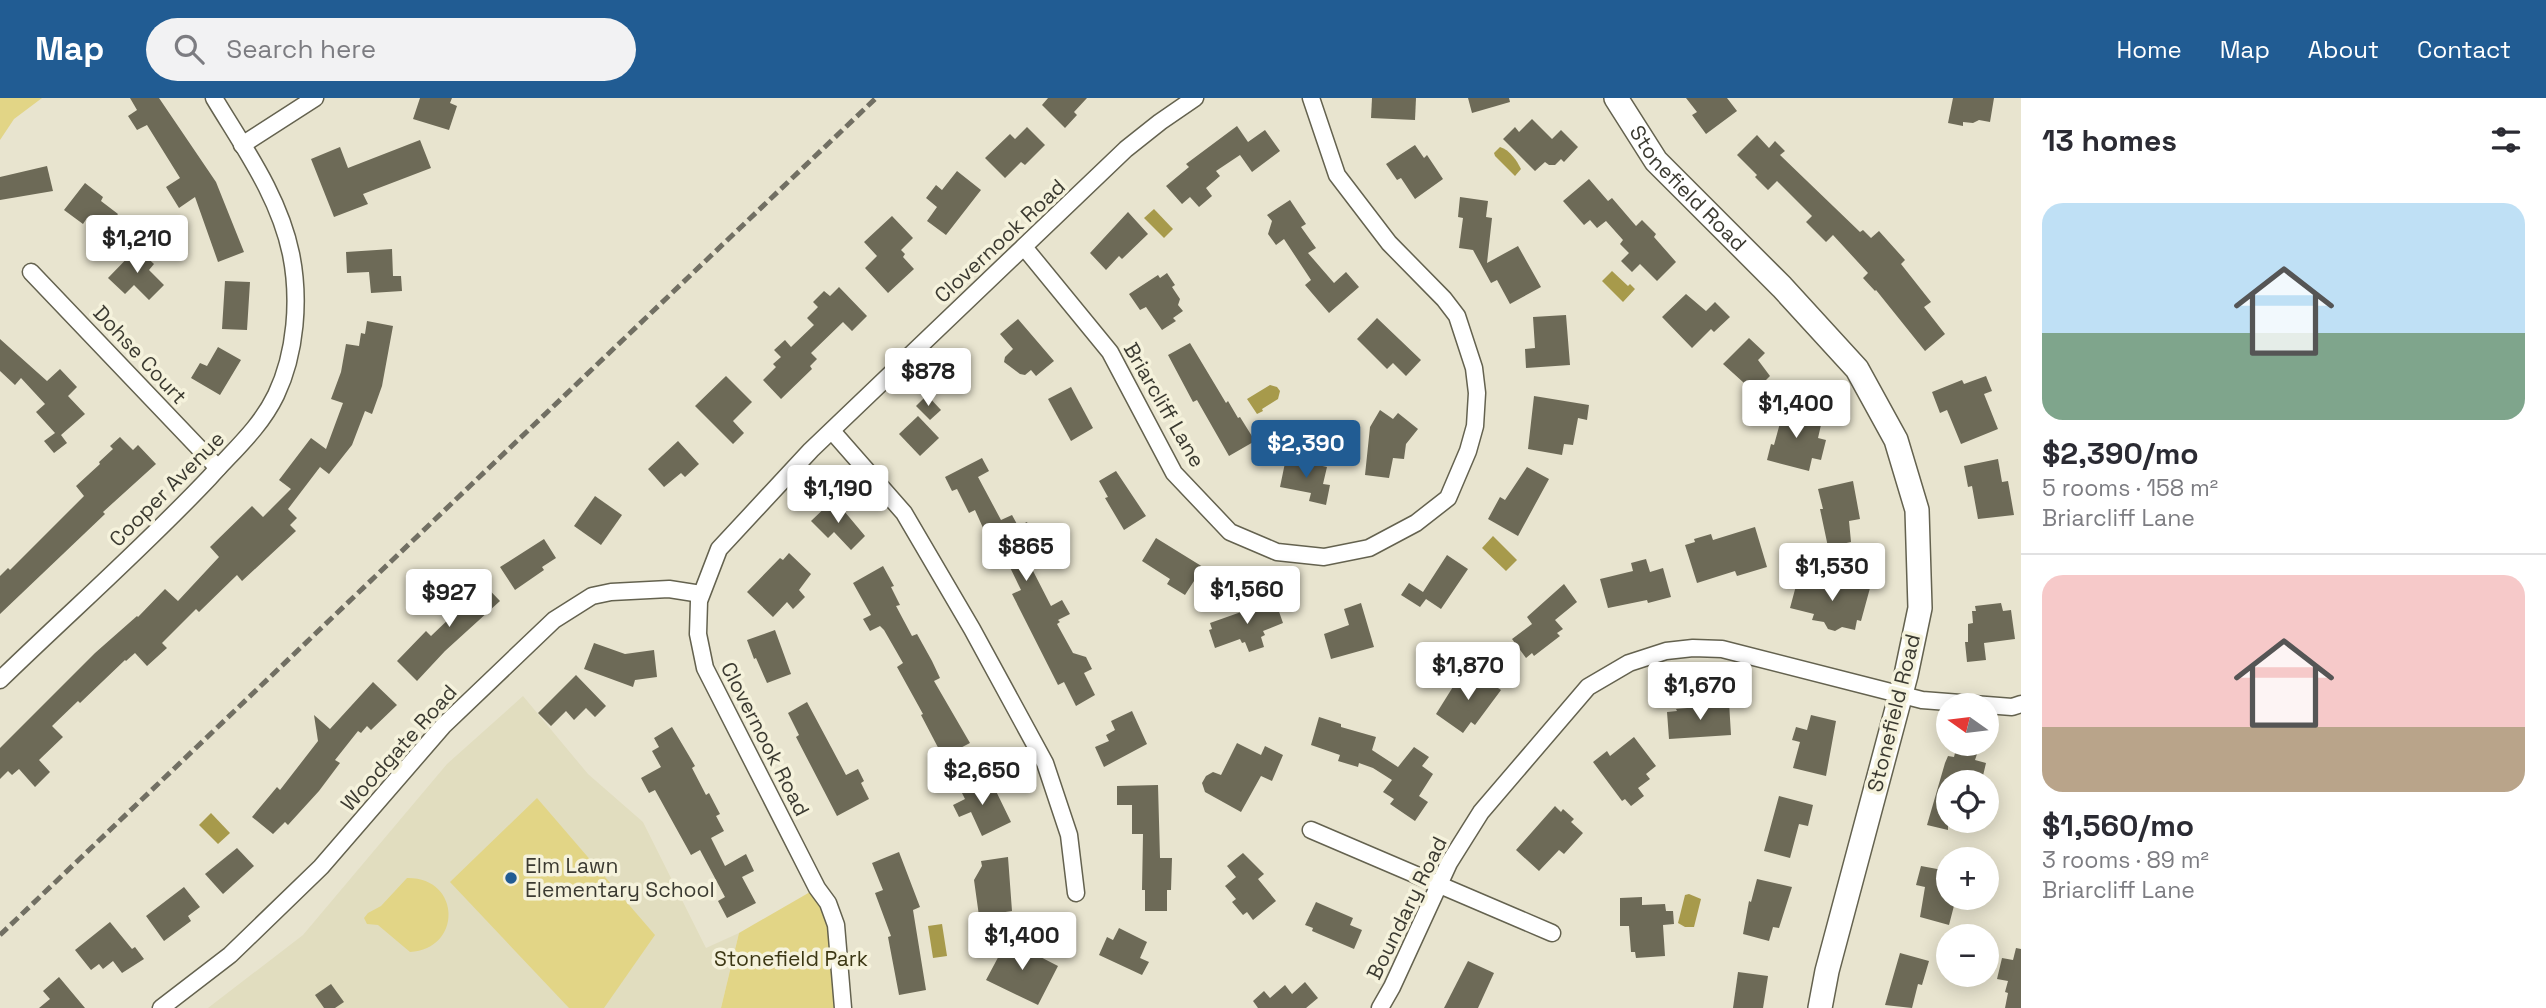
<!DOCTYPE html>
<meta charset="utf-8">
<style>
body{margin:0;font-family:"Space Grotesk",sans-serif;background:#f2f2f3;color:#2b2b33;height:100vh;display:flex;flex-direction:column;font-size:26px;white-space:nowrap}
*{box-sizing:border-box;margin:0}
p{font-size:23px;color:#7c7c81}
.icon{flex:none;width:38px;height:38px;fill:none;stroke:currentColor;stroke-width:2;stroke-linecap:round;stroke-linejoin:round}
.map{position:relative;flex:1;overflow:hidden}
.sheet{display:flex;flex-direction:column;background:#fff;width:525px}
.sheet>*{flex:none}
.needle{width:46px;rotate:284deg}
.tools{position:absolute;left:1936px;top:595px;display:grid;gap:14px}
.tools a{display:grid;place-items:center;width:63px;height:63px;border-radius:50%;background:#fff;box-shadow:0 4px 18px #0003;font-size:35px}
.price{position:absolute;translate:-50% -60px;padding:0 16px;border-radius:7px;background:#fff;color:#222;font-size:23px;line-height:46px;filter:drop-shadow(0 2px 4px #0008)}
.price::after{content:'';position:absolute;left:50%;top:42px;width:21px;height:16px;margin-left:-10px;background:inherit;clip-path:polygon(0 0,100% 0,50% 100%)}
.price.selected{background:#215c93;color:#fff}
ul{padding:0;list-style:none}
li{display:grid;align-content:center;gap:14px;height:371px;padding:0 21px}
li+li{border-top:2px solid #e1e1e2}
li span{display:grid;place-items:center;height:217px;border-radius:21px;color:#555}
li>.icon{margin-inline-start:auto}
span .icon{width:126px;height:126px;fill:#fffc;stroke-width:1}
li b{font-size:30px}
h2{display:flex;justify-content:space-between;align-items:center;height:84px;padding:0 21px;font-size:30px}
header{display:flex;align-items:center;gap:42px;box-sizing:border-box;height:98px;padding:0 35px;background:#215c93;color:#fff}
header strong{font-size:33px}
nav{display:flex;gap:38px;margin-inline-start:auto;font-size:24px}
.search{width:490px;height:63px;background:#f2f2f3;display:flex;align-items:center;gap:18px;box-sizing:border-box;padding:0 24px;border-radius:38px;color:#7c7c81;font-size:26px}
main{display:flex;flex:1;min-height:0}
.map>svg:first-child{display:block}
</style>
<header>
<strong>Map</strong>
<div class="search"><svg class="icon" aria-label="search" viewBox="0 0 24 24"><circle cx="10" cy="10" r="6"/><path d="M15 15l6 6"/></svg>Search here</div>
<nav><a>Home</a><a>Map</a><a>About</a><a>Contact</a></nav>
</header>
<main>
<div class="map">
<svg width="2021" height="910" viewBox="0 0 2021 910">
<rect width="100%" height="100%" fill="#e8e4cf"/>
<path fill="#e1ddbf" d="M523,598L588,676L643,724L706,850L739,835L721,910H208L303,837L447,666Z"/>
<g fill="#e2d586">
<path d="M0,0H42L14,21L0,42Z"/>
<path d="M537,700L655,837L604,910H569L450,784Z"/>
<path d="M407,780C461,779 463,851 410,854L378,827L367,826L364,820L368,815L381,808Z"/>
<path d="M817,790L828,805L843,910H721L739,835Z"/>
</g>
<g fill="#a79a4b">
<path d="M1500,49C1510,52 1517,63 1521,71L1515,78L1495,58L1494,55Z"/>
<path d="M1154,111L1173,131L1164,140L1144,120Z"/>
<path d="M1612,173L1628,188L1630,186L1635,191L1623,204L1602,183Z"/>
<path d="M1270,287L1277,289L1280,293L1278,301L1262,311L1263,313L1257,316L1247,301Z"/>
<path d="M1493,438L1517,462L1506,473L1482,450Z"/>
<path d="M211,715L230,735L218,746L199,727Z"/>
<path d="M1689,796L1701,801L1694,829H1685L1678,825L1685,797Z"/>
<path d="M942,826L947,858L933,860L928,828Z"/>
</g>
<g fill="#6d6a57">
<path d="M130,0H159L216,84L244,154L218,164L195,99L179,110L166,89L180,80L147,27L137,32L128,18L137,12Z"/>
<path d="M420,0H452L450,5L457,8L449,32L413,21Z"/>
<path d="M1048,0H1087L1074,14L1077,17L1065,30L1042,7Z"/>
<path d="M1372,0H1416L1415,22L1371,20Z"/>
<path d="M1468,0H1509L1510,4L1472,15Z"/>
<path d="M1686,0H1727L1737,13L1706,36L1692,17L1697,14Z"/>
<path d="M1953,0H1994L1990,24L1979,22L1973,25L1963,24V28L1948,25Z"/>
<path d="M1532,21L1552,41L1561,32L1578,49L1564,64L1561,61L1555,67H1549L1545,64L1535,73L1503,41L1515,29L1519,34Z"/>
<path d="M1237,28L1248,44L1265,32L1280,53L1252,74L1240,57L1216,73L1220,78L1206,90L1212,98L1199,109L1190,99L1182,106L1166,88L1189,69L1186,66Z"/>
<path d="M1027,29L1045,47L1025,67L1021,64L1005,80L985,60L1010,36L1015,41Z"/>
<path d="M1757,37L1769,50L1775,43L1785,53L1780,57L1860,134L1863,132L1871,140L1879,133L1905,162L1901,166L1931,204L1924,209L1945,236L1925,253L1876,192L1875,193L1863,180L1868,175L1833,137L1826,144L1806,124L1812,118L1777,83L1768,92L1755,79L1757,77L1737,57Z"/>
<path d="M420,42L431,70L363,96L368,106L334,119L311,61L340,49L348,70Z"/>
<path d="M1415,47L1424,60L1427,57L1443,81L1415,101L1401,80L1397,82L1386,66Z"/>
<path d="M47,68L53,93L0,102V79Z"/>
<path d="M957,73L981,92L946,137L927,123L937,109L926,100L936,87L942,92Z"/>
<path d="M1589,81L1608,103L1612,100L1636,128L1642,122L1656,136L1654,139L1676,164L1657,183L1640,166L1632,174L1621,163L1629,155L1620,146L1623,142L1606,123L1597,130L1590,122L1584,127L1563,103Z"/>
<path d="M85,85L103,99L101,103L118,116L105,134L87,120L83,126L64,112Z"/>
<path d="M1460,99L1488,103L1486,119L1492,120L1487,165L1518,148L1541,189L1510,206L1497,182L1491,185L1473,152L1459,150L1463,120L1458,119Z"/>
<path d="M1290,102L1306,126L1301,129L1316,150L1308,155L1334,185L1346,174L1359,189L1329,215L1305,187L1311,182L1284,141L1276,147L1268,136L1272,123L1267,117Z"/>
<path d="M1128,114L1148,136L1122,161L1119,158L1106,172L1090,155Z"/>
<path d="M892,118L913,140L901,152L905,156L903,159L914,171L888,195L865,170L877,158L864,144Z"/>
<path d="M137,150L154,166L149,172L164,187L149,202L134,187L125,196L108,180Z"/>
<path d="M392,151L393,178H401L402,193L371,195L369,174L347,175L346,154Z"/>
<path d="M1167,175L1175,187L1172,189L1180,201L1178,207L1183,213L1173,220L1176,223L1162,232L1146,209L1140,212L1129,196L1158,177L1160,180Z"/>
<path d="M225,183L250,184L247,232L222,231Z"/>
<path d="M839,189L867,218L852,233L843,224L811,255L817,261L810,268L812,271L781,301L763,282L776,269L773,266L781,259L774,252L785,242L791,249L814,227L807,220L818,209L813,204L824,193L830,198Z"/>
<path d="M1686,196L1706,213L1715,204L1730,219L1714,234L1711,231L1692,250L1662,219Z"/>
<path d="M1566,217L1570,267L1526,270L1525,251L1535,250L1533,219Z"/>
<path d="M1377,220L1421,262L1406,278L1393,265L1387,271L1357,241Z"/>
<path d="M1018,221L1054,263L1036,278L1031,272L1025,277L1020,276L1004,264L1005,259L1013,251L1000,236Z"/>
<path d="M367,223L393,228L382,288L372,316L365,313L352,347L329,376L320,369L288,411L297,420L290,427L296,433L242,483L237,477L199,514L196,511L162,545L167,550L147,568L135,555L126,563L125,562L80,605L78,603L52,628L63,639L39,662L50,674L35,689L19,671L12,677L8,673L0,681V650L95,555L137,518L138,519L165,491L178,503L219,459L210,449L252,408L263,419L291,391L279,382L311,340L326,351L343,305L331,301L341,274L346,246L359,248L361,235L365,236Z"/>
<path d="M1749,240L1765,255L1758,262L1770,278L1754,294L1723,266Z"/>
<path d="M0,241L47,283L60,271L77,289L68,298L85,316L61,337L67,345L54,355L44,343L55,335L36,314L45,306L21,280L15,287L0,273Z"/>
<path d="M1190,245L1226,305L1228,303L1238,320L1240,319L1255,343L1229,358L1197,302L1193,304L1168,257Z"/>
<path d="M218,249L241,262L220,297L191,280L200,265L207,268Z"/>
<path d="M726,278L752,304L733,323L744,335L733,346L695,308Z"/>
<path d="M1986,278L1992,293L1984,296L1998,331L1961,346L1947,312L1940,315L1932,294L1962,282L1964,286Z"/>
<path d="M1071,289L1093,330L1071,343L1048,301Z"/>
<path d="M927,297L941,312L930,322L916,308Z"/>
<path d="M1534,298L1589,307L1587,322L1578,320L1573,347L1564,346L1562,357L1528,351Z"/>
<path d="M1795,304L1805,323L1821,327L1818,340L1826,342L1821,362L1812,360L1809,373L1767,362L1771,346L1774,347L1780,325L1774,316Z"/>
<path d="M1380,312L1393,321L1398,315L1418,331L1406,346L1404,361L1393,360L1389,380L1365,377L1370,329Z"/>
<path d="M918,318L939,340L920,358L899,336Z"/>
<path d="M120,339L133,352L138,347L156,366L103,414L105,416L0,516V478L8,470L10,472L84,398L76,388L100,366L99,364L113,351L110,348Z"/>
<path d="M678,343L699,366L685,379L681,375L664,389L648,371Z"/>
<path d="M982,360L989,373L978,379L1001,422L1012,417L1018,428L1027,424L1032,436L1024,440L1036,466L1031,469L1051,508L1062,502L1070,516L1058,522L1060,524L1057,526L1073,555L1086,559L1092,571L1084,575L1095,597L1076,608L1064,584L1058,587L1012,496L1021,492L999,447L992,450L975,412L969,415L957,391L952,393L945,379Z"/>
<path d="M1286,360L1327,369L1323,386L1330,387L1326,407L1309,403L1311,395L1280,389Z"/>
<path d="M1998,361L2002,384L2008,383L2014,417L1978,421L1972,388L1968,389L1964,368Z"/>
<path d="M1527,369L1549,381L1518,438L1488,421L1500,399L1505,402Z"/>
<path d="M1116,373L1146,418L1124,432L1105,400L1108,399L1099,383Z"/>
<path d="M1853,383L1860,421L1849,423L1851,444L1828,449L1820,411H1823L1818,391Z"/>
<path d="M595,398L622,417L601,447L574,428Z"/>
<path d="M834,401L865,438L851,452L834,434L828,440L811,423Z"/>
<path d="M1755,429L1767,469L1737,478L1735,473L1697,485L1685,447L1695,444L1694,441L1711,436L1713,442Z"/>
<path d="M1156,440L1203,469L1185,497L1167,486L1170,481L1142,463Z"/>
<path d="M544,441L556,460L542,469L544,472L515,492L500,469Z"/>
<path d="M789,455L811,476L799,492L805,499L793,511L787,504L773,519L747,494L780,460L783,462Z"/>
<path d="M1447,457L1468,471L1441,511L1426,501L1420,509L1401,497L1409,485L1423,494Z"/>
<path d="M1646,461L1650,474L1663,470L1671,499L1648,505L1647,502L1608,510L1600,481L1633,473L1631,465Z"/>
<path d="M883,468L894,488L891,489L900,507L896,508L912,538L917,536L932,563L940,580L934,583L970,645L943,659L921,617L923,616L897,569L903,565L884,532L880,528L870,533L863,521L871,517L853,485Z"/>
<path d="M475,477L500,503L445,553L417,583L397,563L426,533L431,538L453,517L450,514L470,495L463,489Z"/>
<path d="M1835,481L1870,490L1861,523L1857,522L1855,532L1842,529L1835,533L1828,531L1824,524L1812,522L1814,516L1790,510L1797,484L1821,490L1823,484L1833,487Z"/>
<path d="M1564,486L1577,504L1555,522L1563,531L1557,535L1560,538L1534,558L1532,555L1526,560L1512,541L1532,526L1527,519Z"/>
<path d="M1275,502L1283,525L1263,533L1265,537L1261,539L1264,549L1249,554L1245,544L1242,545L1240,541L1215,550L1209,532L1212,531L1210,525Z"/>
<path d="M1361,505L1374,549L1331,561L1324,536L1349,527L1344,511Z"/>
<path d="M2001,505L2003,513L2011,512L2015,541L1984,545L1986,562L1967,564L1965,544H1968V526L1973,525L1972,513H1976L1975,508Z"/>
<path d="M775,532L791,576L767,585L756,560L754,561L747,542Z"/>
<path d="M594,545L625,556L654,552L657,579L635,582L633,589L584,571Z"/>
<path d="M1474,574L1501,592L1475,627L1471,624L1463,635L1436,616L1456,584L1463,589Z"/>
<path d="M576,577L606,608L595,619L586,610L574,622L566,613L551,628L538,615Z"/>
<path d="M373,584L397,607L371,632L367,628L361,635L358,633L335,662L340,665L319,693L288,727L285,724L273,736L252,719L277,689L280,692L318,643L314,617L330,631Z"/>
<path d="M807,604L846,677L858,671L864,683L861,685L869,701L837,718L796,639L799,637L788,615Z"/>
<path d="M1729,604L1731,637L1669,641L1667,614L1677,613L1676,611L1710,608L1709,606Z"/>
<path d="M1132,613L1147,646L1104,669L1095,649L1109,643L1106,637L1115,632L1111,623Z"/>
<path d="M1811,617L1836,623L1826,678L1793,670L1800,644L1792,642L1796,629L1807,632Z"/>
<path d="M1319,619L1341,626V629L1376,639L1372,652L1398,669L1414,649L1429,659L1422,668L1433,676L1419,698L1428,704L1415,723L1390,706L1394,701L1383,694L1392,682L1373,670L1359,665L1358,669L1338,663L1340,657L1311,647Z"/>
<path d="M672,629L695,668L692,670L706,697L709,695L720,716L716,718L724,733L711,740L725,768L746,756L754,773L742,779L756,805L727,820L718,803L725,799L700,752L691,757L655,692L649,695L641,680L661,669L652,653L659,649L654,640Z"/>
<path d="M1634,639L1656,668L1646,676L1650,681L1638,690L1644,698L1631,708L1625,701L1622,703L1593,664L1607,653L1610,658Z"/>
<path d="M1237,645L1261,657L1265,648L1283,657L1272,683L1261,678L1241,714L1205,694L1202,685L1206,678L1213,674L1221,677Z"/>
<path d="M1956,651L1977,656L1975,662L1986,665L1982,682L1971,679L1970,684H1948V732L1927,727L1945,665L1948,658L1954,659Z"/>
<path d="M980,679L987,692L994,689L1011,724L982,738L971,714L959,719L953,707L965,701L959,689Z"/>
<path d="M1158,687L1160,760H1172L1171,792H1167V813H1145V792H1142L1143,736H1132V707H1117V688Z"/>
<path d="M1779,698L1813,707L1808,728L1799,726L1790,760L1764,753Z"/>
<path d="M1555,708L1561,714L1563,711L1574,721L1571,724L1583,735L1564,756L1559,752L1539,773L1516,752Z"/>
<path d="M237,750L254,768L223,796L205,776Z"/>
<path d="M899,754L920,809L913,812L926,892L899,897L888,839L891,838L875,795L883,792L872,765Z"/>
<path d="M1243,755L1264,776L1258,781L1276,803L1253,822L1247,814L1243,817L1232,804L1236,801L1225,788L1236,779L1227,768Z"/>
<path d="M1008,759L1012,813L979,818L974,782L982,768L981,763Z"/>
<path d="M1921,768L1948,773V800H1956L1949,827L1920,819L1925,789L1916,787Z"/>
<path d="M1757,781L1792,789L1779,830L1773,829L1769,843L1743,836L1749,803L1751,804Z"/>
<path d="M184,789L200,809L188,818L191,823L164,843L146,818Z"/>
<path d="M1642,799V807L1665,806L1666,813H1673L1674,826L1663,827L1665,858L1636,860L1635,854H1631L1629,828H1620V800Z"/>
<path d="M1316,804L1353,820L1350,827L1362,832L1354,851L1312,833L1313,830L1305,827Z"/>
<path d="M110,824L132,851L135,849L144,861L122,875L113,863L103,871L99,866L91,872L75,852Z"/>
<path d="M1119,830L1147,844L1140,860L1149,864L1142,877L1099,857L1107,839L1113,842Z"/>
<path d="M1010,837L1026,845L1023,850L1058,868L1038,907L986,882Z"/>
<path d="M2016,850L2021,851V910H2005L2008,895L2005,894L2008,883L1997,881L2002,860L2013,862Z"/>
<path d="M1900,855L1929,863L1922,887L1918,886L1912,910L1885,907Z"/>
<path d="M1468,863L1494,875L1478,910H1444Z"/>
<path d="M1738,874L1768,878L1763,910H1733Z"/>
<path d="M59,879L85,910H39L50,901L43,893Z"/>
<path d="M1305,884L1318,900L1306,910H1258L1253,903L1264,893L1270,900L1285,887L1292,896Z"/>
<path d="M331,886L344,904L335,910H324L315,897Z"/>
</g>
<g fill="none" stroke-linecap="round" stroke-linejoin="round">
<g stroke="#64624f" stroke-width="19">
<g id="street">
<path d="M242,47L315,0"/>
<path d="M1024,149L1110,254L1174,375L1230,434L1277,454L1324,459L1369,450L1416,425L1448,400L1468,353L1475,328L1477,295L1474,270L1457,218L1444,201L1389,145L1337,77L1311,0"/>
<path d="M31,174L218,370"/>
<path d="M832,333L904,415L972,531L1045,665L1069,737L1076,795"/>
<path d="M0,582C70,514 143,450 210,379C234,352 260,330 276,297C296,255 300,201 291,156C279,98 244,50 214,0"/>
<path d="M1311,732L1552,835"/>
<path d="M161,910L230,857L321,769L443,628L554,522L592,498L611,494L669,491L701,496"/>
<path d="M843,910L836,827L828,805L817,790L705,570L698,536L699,503L719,451L811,352L1126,51L1160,24L1195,0"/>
<path d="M1380,910L1392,889L1449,765L1481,714L1588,589L1629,565L1666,553L1693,550L1722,551L1922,602L2012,609L2021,606"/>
</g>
</g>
<g stroke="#64624f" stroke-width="26">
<g id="secondary">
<path id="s1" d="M1616,0L1656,63L1782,189L1857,271L1896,342L1917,412L1920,510L1906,577L1827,873L1820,910"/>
</g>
</g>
<use href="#street" stroke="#fff" stroke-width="16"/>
<use href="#secondary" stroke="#fff" stroke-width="23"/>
<path stroke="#716f63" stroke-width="5" stroke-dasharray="10 5" stroke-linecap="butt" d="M0,837L876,0"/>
</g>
<circle fill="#215c93" stroke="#f5f2dc" stroke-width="2.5" cx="511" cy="780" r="7"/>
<g text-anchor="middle" stroke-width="7" stroke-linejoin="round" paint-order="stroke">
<g font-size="21" fill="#3b3a31" stroke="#f5f2dc">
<text dy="7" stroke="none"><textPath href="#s1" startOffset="116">Stonefield Road</textPath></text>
<text transform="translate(1000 143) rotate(-43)" y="7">Clovernook Road</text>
<text transform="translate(140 257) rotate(47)" y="7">Dohse Court</text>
<text transform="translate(1164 307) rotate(60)" y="7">Briarcliff Lane</text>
<text transform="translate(167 391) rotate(-45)" y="7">Cooper Avenue</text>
<text transform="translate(1894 615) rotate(-76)" y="7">Stonefield Road</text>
<text transform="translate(765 641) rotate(63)" y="7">Clovernook Road</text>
<text transform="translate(399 650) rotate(-48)" y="7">Woodgate Road</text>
<text transform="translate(1407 810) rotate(-64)" y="7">Boundary Road</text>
</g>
<g font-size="21" fill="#3b3a31" stroke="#f5f2dc" text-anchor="start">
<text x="525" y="775">Elm Lawn<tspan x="525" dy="24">Elementary School</tspan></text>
</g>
<g font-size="21" fill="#3c3714" stroke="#f5f2dc">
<text x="791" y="868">Stonefield Park</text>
</g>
</g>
</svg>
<div class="tools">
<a><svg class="needle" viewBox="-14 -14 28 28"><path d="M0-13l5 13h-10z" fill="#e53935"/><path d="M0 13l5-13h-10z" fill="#7c7c81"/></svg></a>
<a><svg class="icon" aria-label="locate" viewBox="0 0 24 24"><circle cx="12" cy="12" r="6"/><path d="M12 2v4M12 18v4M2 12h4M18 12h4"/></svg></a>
<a>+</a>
<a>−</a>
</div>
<b class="price" style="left:137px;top:177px">$1,210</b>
<b class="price" style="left:928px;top:310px">$878</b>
<b class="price" style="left:1796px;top:342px">$1,400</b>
<b class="price selected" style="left:1306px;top:382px">$2,390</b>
<b class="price" style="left:838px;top:427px">$1,190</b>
<b class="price" style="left:1026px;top:485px">$865</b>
<b class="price" style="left:1832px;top:505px">$1,530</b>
<b class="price" style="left:1247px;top:528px">$1,560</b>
<b class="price" style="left:449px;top:531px">$927</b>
<b class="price" style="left:1468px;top:604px">$1,870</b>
<b class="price" style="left:1700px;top:624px">$1,670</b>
<b class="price" style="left:982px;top:709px">$2,650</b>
<b class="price" style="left:1022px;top:874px">$1,400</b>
</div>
<section class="sheet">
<h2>13 homes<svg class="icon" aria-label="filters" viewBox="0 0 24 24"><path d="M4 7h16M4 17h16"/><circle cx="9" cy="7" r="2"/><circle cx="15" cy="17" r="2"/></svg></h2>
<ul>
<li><span style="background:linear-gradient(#bfe0f5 60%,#7fa58c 0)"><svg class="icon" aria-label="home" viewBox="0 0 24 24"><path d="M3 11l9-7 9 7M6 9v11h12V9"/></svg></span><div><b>$2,390/mo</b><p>5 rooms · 158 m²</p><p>Briarcliff Lane</p></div></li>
<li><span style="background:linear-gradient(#f6c9c9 70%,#b9a48a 0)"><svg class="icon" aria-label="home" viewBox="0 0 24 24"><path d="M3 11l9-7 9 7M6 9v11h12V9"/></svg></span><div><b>$1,560/mo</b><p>3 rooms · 89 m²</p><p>Briarcliff Lane</p></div></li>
</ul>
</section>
</main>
